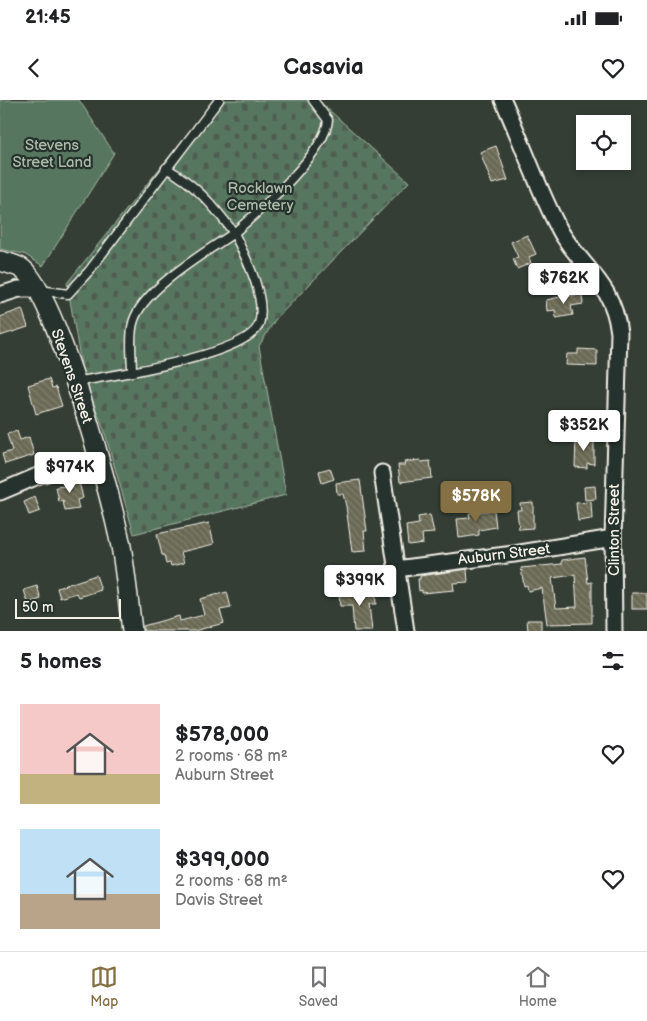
<!DOCTYPE html>
<meta charset="utf-8">
<style>
body{margin:0;font-family:"Balsamiq Sans",sans-serif;background:#f2f2f2;color:#202124;height:100vh;display:flex;flex-direction:column;font-size:19px;white-space:nowrap}
*{box-sizing:border-box;margin:0}
p{font-size:16px;color:#757577}
.icon{flex:none;width:28px;height:28px;fill:none;stroke:currentColor;stroke-width:2;stroke-linecap:round;stroke-linejoin:round}
.map{position:relative;height:531px;overflow:hidden}
.panel{display:flex;flex-direction:column;background:#fff;flex:1}
.panel>*{flex:none}
.buttons{position:absolute;left:576px;top:15px;display:grid;gap:10px}
.buttons a{display:grid;place-items:center;width:55px;height:55px;border-radius:0px;background:#fff;box-shadow:0 2px 8px #0003;font-size:25px}
.scale{position:absolute;left:15px;bottom:12px;width:106px;box-sizing:border-box;padding-left:5px;border:2px solid #f4f1e8;border-top:0;font-size:14px;line-height:18px;white-space:nowrap;color:#f4f1e8;-webkit-text-stroke:4px #26332d;paint-order:stroke}
.price{position:absolute;translate:-50% -42px;padding:0 11px;border-radius:5px;background:#fff;color:#222;font-size:16px;line-height:32px;filter:drop-shadow(0 1px 2px #0008)}
.price::after{content:'';position:absolute;left:50%;top:30px;width:15px;height:11px;margin-left:-8px;background:inherit;clip-path:polygon(0 0,100% 0,50% 100%)}
.price.current{background:#847042;color:#fff}
ul{padding:0;list-style:none}
li{display:flex;align-items:center;gap:15px;height:125px;padding:0 20px}
li span{display:grid;place-items:center;flex:none;width:140px;height:100px;border-radius:0px;color:#555}
li>.icon{margin-inline-start:auto}
span .icon{width:60px;height:60px;fill:#fffc;stroke-width:1}
li b{font-size:21px}
h2{display:flex;justify-content:space-between;align-items:center;height:60px;padding:0 20px;font-size:21px}
.status{display:flex;justify-content:space-between;align-items:center;height:35px;padding:0 25px;background:#fff;direction:ltr}
.status svg{height:14px;fill:currentColor}
header{display:flex;justify-content:space-between;align-items:center;height:65px;padding:0 20px;background:#fff;font-size:22px;font-weight:700}
.dock{display:flex;justify-content:space-around;align-items:center;height:70px;border-top:1px solid #e0e0e0;background:#fff;font-size:14px;color:#757577}
.dock a{display:grid;justify-items:center;gap:2px}
.dock .current{color:#847042}
.map>svg:first-child{display:block}
</style>
<div class="status"><b>21:45</b><svg viewBox="0 0 49 12"><path d="M0 12V9h3v3zM5 12V6h3v6zM10 12V3h3v9zM15 12V0h3v12zM26 1h20v11H26zM47 4h2v5h-2z"/></svg></div>
<header><svg class="icon" aria-label="back" viewBox="0 0 24 24"><path d="M15 5l-7 7 7 7"/></svg>Casavia<svg class="icon" aria-label="heart" viewBox="0 0 24 24"><path d="M12 20l-8-8c-3-5 5-10 8-4 3-6 11-1 8 4z"/></svg></header>
<div class="map">
<svg width="647" height="531" viewBox="0 0 647 531">
<defs>
<pattern id="cemetery-stones" width="16" height="16" patternUnits="userSpaceOnUse" patternTransform="scale(1.25)"><rect width="16" height="16" fill="#56765e"/><path d="M2 7V4a2 2 0 0 1 4 0v3zM10 15v-3a2 2 0 0 1 4 0v3z" fill="#4f5d51"/></pattern>
<pattern id="building-back-hatch" width="6" height="6" patternUnits="userSpaceOnUse" patternTransform="scale(1.25)"><rect width="6" height="6" fill="#6a6954"/><path d="M-1 5l2 2M0 0l6 6M5-1l2 2" fill="none" stroke="#807f6d"/></pattern>
</defs>
<rect width="100%" height="100%" fill="#343e35"/>
<filter id="ink" filterUnits="userSpaceOnUse"><feTurbulence type="fractalNoise" baseFrequency=".02" numOctaves="2"/><feDisplacementMap in="SourceGraphic" scale="10" xChannelSelector="R" yChannelSelector="G"/><feConvolveMatrix kernelMatrix="1 2 1 2 8 2 1 2 1" color-interpolation-filters="sRGB"/></filter>
<g filter="url(#ink)">
<path fill="#56765e" stroke="#a5b4a3" d="M0,0H79L114,53L43,166L24,154L0,149Z"/>
<path fill="url(#cemetery-stones)" stroke="#a5b4a3" d="M215,0H318L409,82L275,220L259,246L286,395L134,434L104,330L83,276L67,183Z"/>
<g fill="url(#building-back-hatch)" stroke="#f4f1e8" fill-rule="evenodd">
<path d="M496,46L508,80L492,84L480,52Z"/>
<path d="M527,135L536,154L529,157L531,163L517,169L513,159L518,157L511,142Z"/>
<path d="M582,194L583,204L571,206L573,215L556,218L555,210L547,211L546,200L569,195V196Z"/>
<path d="M22,209L28,227L0,236V217Z"/>
<path d="M578,249L597,250V266L566,265L567,254H578Z"/>
<path d="M49,279L52,288L56,287L62,306L36,314L28,285Z"/>
<path d="M17,331L20,340L29,337L34,355L5,364L2,354L12,351L7,334Z"/>
<path d="M576,338H594V364L587,363V368L575,367Z"/>
<path d="M420,360L421,362L430,361L432,378L400,382L398,365H405L404,362Z"/>
<path d="M330,368L334,379L322,383L319,371Z"/>
<path d="M78,378L83,398L77,400L79,409L65,411L63,401L59,402L56,387L65,386L64,381Z"/>
<path d="M360,380L367,431H364L366,451L352,452L346,406L343,394H337L336,383Z"/>
<path d="M595,386L596,399L585,400L584,387Z"/>
<path d="M35,397L40,411L29,415L24,402Z"/>
<path d="M533,402V428L519,429L517,410H521L520,403Z"/>
<path d="M591,402L592,419L578,421L576,403Z"/>
<path d="M494,410L496,427L479,430V435L459,438L457,419L470,418L469,413Z"/>
<path d="M430,415L434,433L422,434L423,443L408,445L406,426L419,424L418,417Z"/>
<path d="M209,423L214,444L181,452L184,463L171,466L170,463L166,464L164,455H162L157,434Z"/>
<path d="M585,457L588,483L592,482V523L547,524L542,488L528,491L527,485L524,486L521,468L562,464V460ZM575,475L577,507L556,508L552,478Z"/>
<path d="M467,469L468,482L453,483L454,490L422,493V490L419,491L418,479H420V476Z"/>
<path d="M96,475L101,490L79,497L77,493L60,498L57,488Z"/>
<path d="M37,486L41,499L28,503L24,490Z"/>
<path d="M375,487L376,504H369L372,531H354L352,506H340L339,495L352,494V491L359,490V488Z"/>
<path d="M227,492L231,508L220,510L224,523L194,531H143V526L179,516L180,521L204,515L200,499Z"/>
<rect x="632" y="493" width="15" height="16"/>
<path d="M527,520H541V531H528Z"/>
</g>
<g fill="none" stroke-linecap="round" stroke-linejoin="round">
<g stroke="#f4f1e8" stroke-width="11">
<g id="service">
<path d="M166,68C195,84 214,106 234,133C260,110 325,54 328,20L313,0"/>
<path d="M234,133C245,156 267,197 259,224C251,249 157,267 132,272C132,257 129,238 133,223C141,190 206,152 234,133Z"/>
<path d="M40,190L68,194L89,171L219,0"/>
<path d="M75,282L132,272"/>
</g>
</g>
<g stroke="#f4f1e8" stroke-width="19">
<g id="minor">
<path d="M503,0C521,40 536,83 556,123C577,166 613,179 619,233L613,438L614,531"/>
<path d="M0,195L19,189H38"/>
<path d="M382,373L406,531"/>
<path d="M0,392L40,375L99,359"/>
<path d="M396,469L514,454L613,438"/>
</g>
</g>
<g stroke="#f4f1e8" stroke-width="22">
<path id="tertiary" d="M0,161C7,163 16,165 21,168C56,190 114,405 122,452C126,478 129,505 132,531"/>
</g>
<use href="#service" stroke="#26332d" stroke-width="8"/>
<use href="#minor" stroke="#26332d" stroke-width="15"/>
<use href="#tertiary" stroke="#26332d" stroke-width="19"/>
</g>
</g>
<g text-anchor="middle" stroke-width="4.5" stroke-linejoin="round" paint-order="stroke">
<g font-size="15" fill="#adbaaa" stroke="#26332d">
<text x="52" y="50">Stevens<tspan x="52" dy="17">Street Land</tspan></text>
<text x="260" y="93">Rocklawn<tspan x="260" dy="17">Cemetery</tspan></text>
</g>
<g font-size="15" fill="#f4f1e8" stroke="#26332d">
<text transform="translate(72 276) rotate(71)" y="5">Stevens Street</text>
<text transform="translate(614 430) rotate(-90)" y="5">Clinton Street</text>
<text transform="translate(504 454) rotate(-7)" y="5">Auburn Street</text>
</g>
</g>
</svg>
<div class="buttons">
<a><svg class="icon" aria-label="locate" viewBox="0 0 24 24"><circle cx="12" cy="12" r="6"/><path d="M12 2v4M12 18v4M2 12h4M18 12h4"/></svg></a>
</div>
<div class="scale">50 m</div>
<b class="price" style="left:564px;top:205px">$762K</b>
<b class="price" style="left:584px;top:352px">$352K</b>
<b class="price" style="left:70px;top:394px">$974K</b>
<b class="price current" style="left:476px;top:423px">$578K</b>
<b class="price" style="left:360px;top:507px">$399K</b>
</div>
<section class="panel">
<h2>5 homes<svg class="icon" aria-label="filters" viewBox="0 0 24 24"><path d="M4 7h16M4 17h16"/><circle cx="9" cy="7" r="2"/><circle cx="15" cy="17" r="2"/></svg></h2>
<ul>
<li><span style="background:linear-gradient(#f6c9c9 70%,#c2b280 0)"><svg class="icon" aria-label="home" viewBox="0 0 24 24"><path d="M3 11l9-7 9 7M6 9v11h12V9"/></svg></span><div><b>$578,000</b><p>2 rooms · 68 m²</p><p>Auburn Street</p></div><svg class="icon" aria-label="heart" viewBox="0 0 24 24"><path d="M12 20l-8-8c-3-5 5-10 8-4 3-6 11-1 8 4z"/></svg></li>
<li><span style="background:linear-gradient(#bfe0f5 65%,#b9a48a 0)"><svg class="icon" aria-label="home" viewBox="0 0 24 24"><path d="M3 11l9-7 9 7M6 9v11h12V9"/></svg></span><div><b>$399,000</b><p>2 rooms · 68 m²</p><p>Davis Street</p></div><svg class="icon" aria-label="heart" viewBox="0 0 24 24"><path d="M12 20l-8-8c-3-5 5-10 8-4 3-6 11-1 8 4z"/></svg></li>
</ul>
</section>
<nav class="dock">
<a class="current"><svg class="icon" aria-label="map" viewBox="0 0 24 24"><path d="M3 6l6-2 6 2 6-2v14l-6 2-6-2-6 2zM9 4v14M15 6v14"/></svg>Map</a>
<a><svg class="icon" aria-label="saved" viewBox="0 0 24 24"><path d="M7 4h10v16l-5-4-5 4z"/></svg>Saved</a>
<a><svg class="icon" aria-label="home" viewBox="0 0 24 24"><path d="M3 11l9-7 9 7M6 9v11h12V9"/></svg>Home</a>
</nav>
